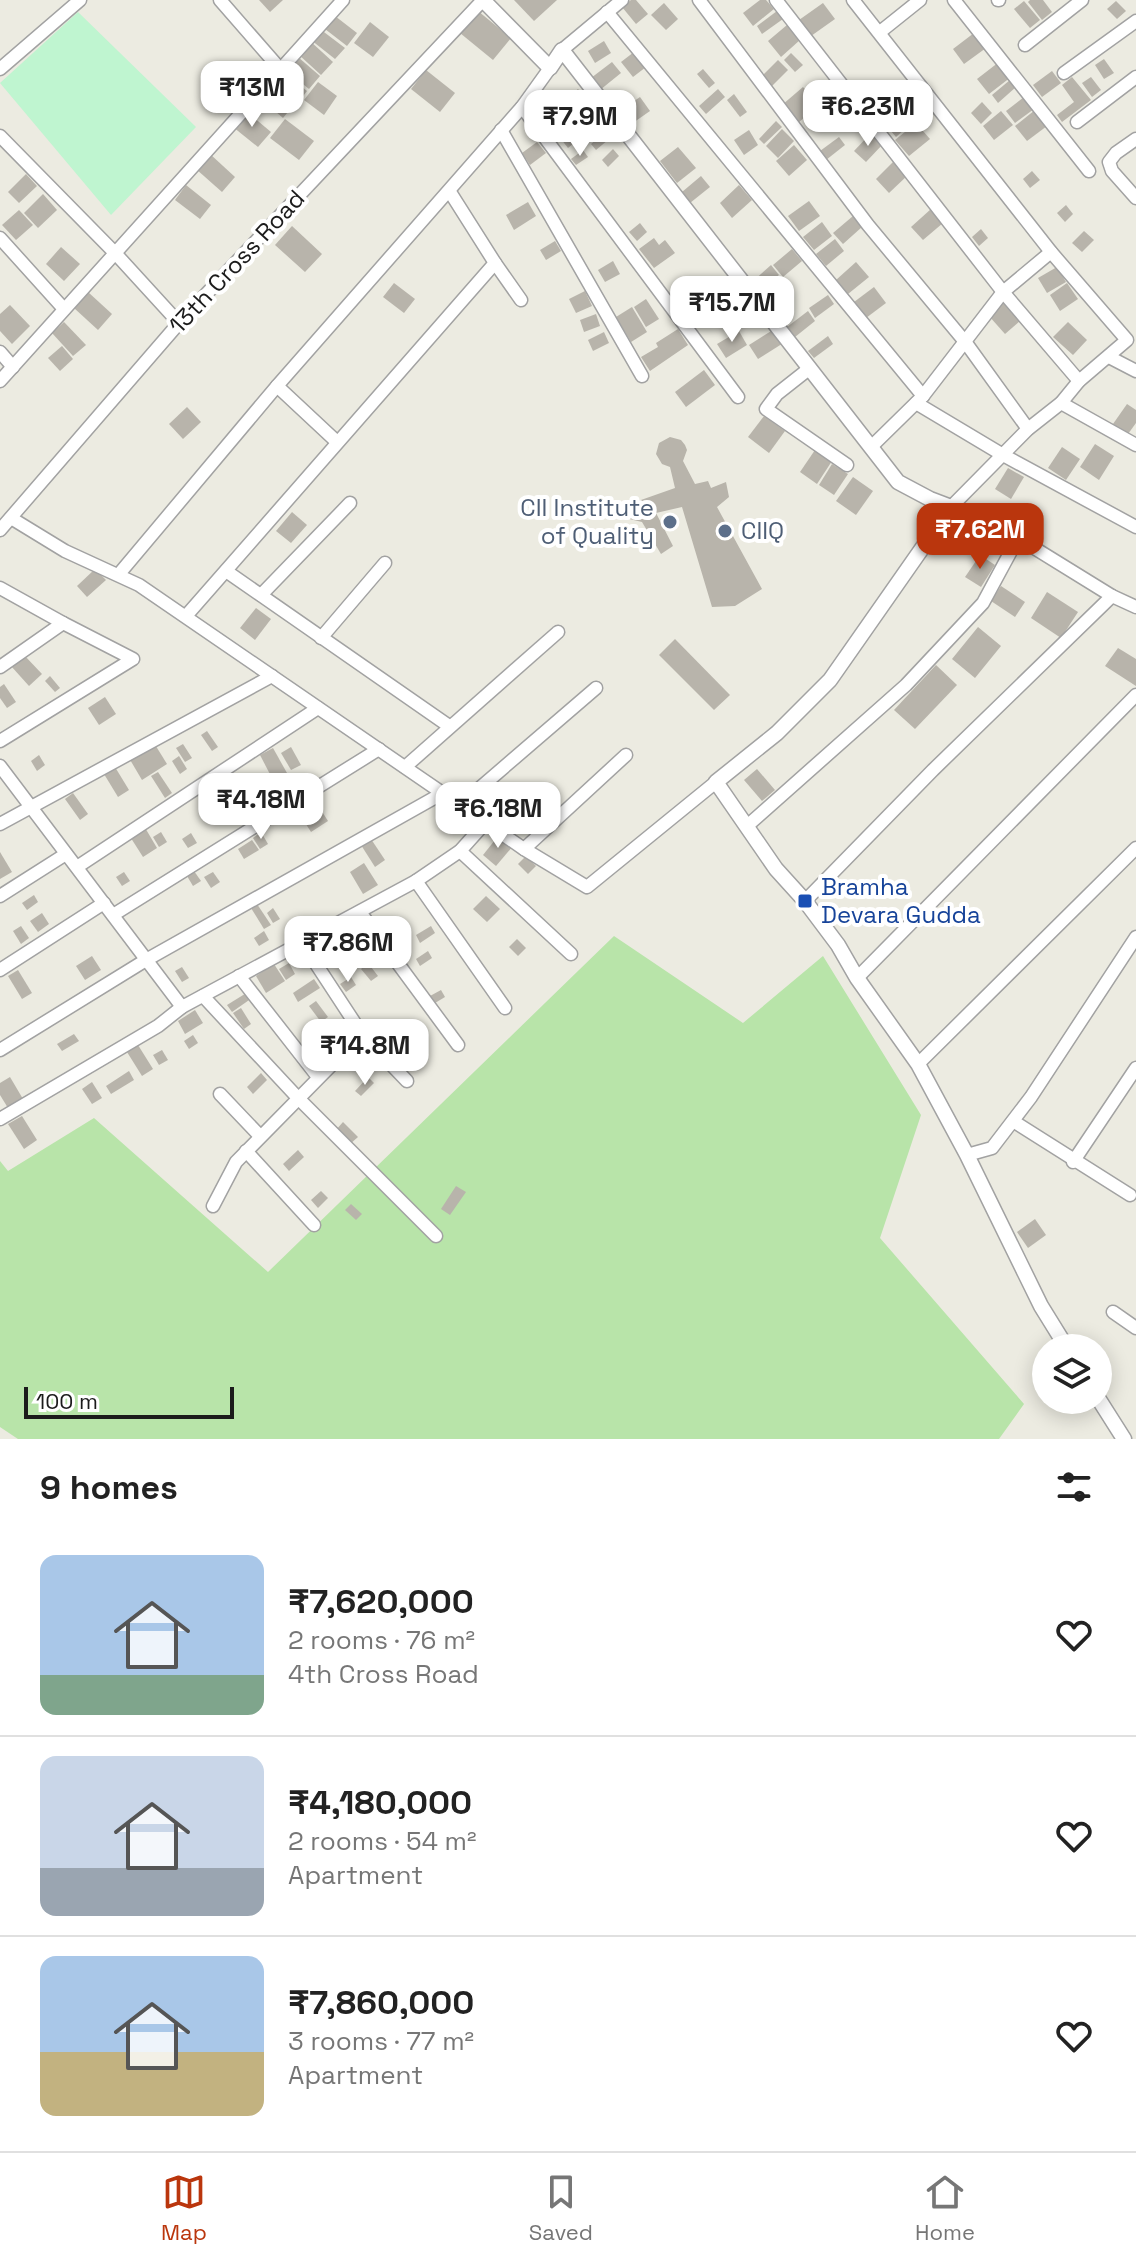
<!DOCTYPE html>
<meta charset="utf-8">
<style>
body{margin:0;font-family:"Space Grotesk",sans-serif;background:#f2f2f2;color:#222;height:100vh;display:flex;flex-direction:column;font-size:30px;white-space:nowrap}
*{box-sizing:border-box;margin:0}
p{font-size:26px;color:#767676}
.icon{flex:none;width:44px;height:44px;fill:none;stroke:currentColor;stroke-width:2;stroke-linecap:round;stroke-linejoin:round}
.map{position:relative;height:1439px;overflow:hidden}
.drawer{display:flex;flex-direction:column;background:#fff;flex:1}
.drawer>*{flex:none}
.controls{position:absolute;left:1032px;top:1334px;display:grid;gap:16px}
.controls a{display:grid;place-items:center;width:80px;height:80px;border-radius:50%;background:#fff;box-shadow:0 4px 20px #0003;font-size:40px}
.scale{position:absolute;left:24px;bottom:20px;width:210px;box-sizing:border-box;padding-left:8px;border:4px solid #1b1b1b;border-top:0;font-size:22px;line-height:28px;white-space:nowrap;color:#1b1b1b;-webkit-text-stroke:6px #fff;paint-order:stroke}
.price{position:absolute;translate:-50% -68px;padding:0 18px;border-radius:16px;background:#fff;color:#222;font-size:26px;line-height:52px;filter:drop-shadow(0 2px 4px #0008)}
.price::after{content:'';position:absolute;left:50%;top:48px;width:24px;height:18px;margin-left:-12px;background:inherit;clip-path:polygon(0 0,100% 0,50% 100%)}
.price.selected{background:#ba360d;color:#fff}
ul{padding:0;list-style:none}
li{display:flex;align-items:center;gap:24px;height:200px;padding:0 40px}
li+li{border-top:2px solid #e0e0e0}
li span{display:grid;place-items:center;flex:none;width:224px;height:160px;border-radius:16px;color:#555}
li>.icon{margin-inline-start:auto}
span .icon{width:96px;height:96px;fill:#fffc;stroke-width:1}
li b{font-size:34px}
h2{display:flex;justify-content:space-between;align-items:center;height:96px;padding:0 40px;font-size:34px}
.tabs{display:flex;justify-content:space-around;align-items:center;height:112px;border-top:2px solid #e0e0e0;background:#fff;font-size:22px;color:#767676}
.tabs a{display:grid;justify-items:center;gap:4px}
.tabs .selected{color:#ba360d}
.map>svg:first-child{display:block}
</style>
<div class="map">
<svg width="1136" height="1439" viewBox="0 0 1136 1439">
<rect width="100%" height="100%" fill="#ecebe1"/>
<path fill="#b8e4a9" d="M614,936L743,1023L823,956L921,1115L880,1238L1024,1404L999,1439H18L0,1427V1161L8,1171L94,1118L268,1272Z"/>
<path fill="#bff5d0" d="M78,12L196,127L111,215L0,83Z"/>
<g fill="#b8b4ab">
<path d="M259,0H283L270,12Z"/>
<path d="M514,0H557L534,21Z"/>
<path d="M631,0H636L648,14L636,24L622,7Z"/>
<path d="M760,0H766L774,9L753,26L743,13Z"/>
<path d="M1030,0H1043L1052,12L1042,20L1028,2Z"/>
<path d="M1024,1L1040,20L1030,28L1014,9Z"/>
<path d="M1116,1L1126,11L1117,19L1107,9Z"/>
<path d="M664,3L678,19L666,30L651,15Z"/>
<path d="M823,3L835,19L811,36L799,20Z"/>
<path d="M478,11L511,38L493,60L460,33Z"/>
<path d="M777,11L783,19L762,34L757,26Z"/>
<path d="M335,16L357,33L347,46L325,29Z"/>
<path d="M370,22L389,37L373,57L354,43Z"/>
<path d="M787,25L800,40L781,57L768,41Z"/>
<path d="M320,29L345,48L335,59L311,40Z"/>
<path d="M974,33L986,48L964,64L953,49Z"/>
<path d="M310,41L333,62L321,75L298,54Z"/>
<path d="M604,41L611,53L595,63L588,51Z"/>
<path d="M634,52L646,67L633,77L621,62Z"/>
<path d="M791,53L803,65L795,72L784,60Z"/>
<path d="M298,57L320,76L309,89L287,71Z"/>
<path d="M1104,59L1114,73L1104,79L1095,65Z"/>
<path d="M778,60L788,70L771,87L761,77Z"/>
<path d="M612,62L621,73L600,90L591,78Z"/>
<path d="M999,62L1011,77L989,94L977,79Z"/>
<path d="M703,69L715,83L709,88L697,74Z"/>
<path d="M426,70L455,93L440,112L411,89Z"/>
<path d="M282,71L307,91L297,104L272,84Z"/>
<path d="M1052,71L1061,83L1042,97L1033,85Z"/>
<path d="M913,76L924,89L902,107L892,94Z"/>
<path d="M1072,77L1091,100L1062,122L1057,115L1074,102L1062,85Z"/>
<path d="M1091,77L1101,90L1092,97L1082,83Z"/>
<path d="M1010,80L1016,87L998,103L992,95Z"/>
<path d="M318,82L337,96L324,115L304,100Z"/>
<path d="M270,86L293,106L283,118L260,98Z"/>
<path d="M803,87L819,105L798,123L782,105Z"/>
<path d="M578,89L590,103L555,132L543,118Z"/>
<path d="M718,89L725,97L706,114L699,106Z"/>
<path d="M734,94L747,112L740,117L727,100Z"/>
<path d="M640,97L650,111L630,125L620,111Z"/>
<path d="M1024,97L1034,109L1015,123L1006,111Z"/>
<path d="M982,102L992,113L981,124L971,113Z"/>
<path d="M903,109L914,121L896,137L885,124Z"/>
<path d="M1035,110L1047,126L1027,141L1015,126Z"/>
<path d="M246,111L271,132L258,147L233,127Z"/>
<path d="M1001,111L1013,125L994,140L983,126Z"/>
<path d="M285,119L314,141L299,160L270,138Z"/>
<path d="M776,121L782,127L764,144L759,139Z"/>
<path d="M916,123L930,139L909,156L895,140Z"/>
<path d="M568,124L580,138L568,148L557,134Z"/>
<path d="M782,129L794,141L778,158L766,146Z"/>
<path d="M749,130L758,145L744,155L734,140Z"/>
<path d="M871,133L883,144L866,162L854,151Z"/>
<path d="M603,134L608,140L596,150L591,144Z"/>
<path d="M839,137L845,145L826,160L820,151Z"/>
<path d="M537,142L546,153L530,165L522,153Z"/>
<path d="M794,145L807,160L789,176L776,161Z"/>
<path d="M678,147L696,168L677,183L660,161Z"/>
<path d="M613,149L619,156L608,167L602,160Z"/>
<path d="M583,150L588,157L576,165L571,159Z"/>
<path d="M210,154L235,177L222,192L196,169Z"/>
<path d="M894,161L908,175L889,193L876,179Z"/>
<path d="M1032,171L1040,180L1030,188L1023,179Z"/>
<path d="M26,174L37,186L19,203L8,192Z"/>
<path d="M701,176L710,187L690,203L682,192Z"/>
<path d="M186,185L211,205L200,219L175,200Z"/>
<path d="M739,185L752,200L732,218L720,203Z"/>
<path d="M43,194L57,210L38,228L24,213Z"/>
<path d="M809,201L820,216L799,231L788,216Z"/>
<path d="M528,202L536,216L514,230L506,215Z"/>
<path d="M1066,205L1073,214L1065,222L1057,213Z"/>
<path d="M931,209L943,223L923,240L911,227Z"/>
<path d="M19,210L33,225L16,240L2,225Z"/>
<path d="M853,216L862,227L843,244L833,233Z"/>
<path d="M822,222L832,236L814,250L803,237Z"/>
<path d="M640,223L647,232L637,241L629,232Z"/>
<path d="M292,226L322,254L305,272L275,245Z"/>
<path d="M981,229L988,238L979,246L972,237Z"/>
<path d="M1084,231L1094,240L1082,252L1072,243Z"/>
<path d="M654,238L659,245L665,240L675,253L654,268L639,249Z"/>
<path d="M835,239L844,251L826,266L816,254Z"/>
<path d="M555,241L561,251L546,260L540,250Z"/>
<path d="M61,247L80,264L64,281L46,264Z"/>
<path d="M792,249L802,261L783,277L773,265Z"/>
<path d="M613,261L620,274L605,282L598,270Z"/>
<path d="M856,262L869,277L848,294L836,280Z"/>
<path d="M771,265L779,275L758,292L751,283Z"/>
<path d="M1057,267L1066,282L1047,293L1038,278Z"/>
<path d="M394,283L415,299L404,313L383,297Z"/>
<path d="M1067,283L1078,299L1060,311L1050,295Z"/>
<path d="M874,287L886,303L866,318L854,302Z"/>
<path d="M585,291L592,306L576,313L569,299Z"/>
<path d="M88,292L112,314L98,330L74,308Z"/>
<path d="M828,295L834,304L815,318L809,308Z"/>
<path d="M646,299L659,319L646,327L634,307Z"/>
<path d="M1005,302L1021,320L1005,334L989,316Z"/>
<path d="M10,305L30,326L12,344L0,331V314Z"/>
<path d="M632,307L647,332L631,342L616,317Z"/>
<path d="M808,311L815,321L795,337L787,327Z"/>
<path d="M596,314L600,326L584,332L580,320Z"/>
<path d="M64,322L86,345L73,356L52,333Z"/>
<path d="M1068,322L1087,340L1073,355L1053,337Z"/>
<path d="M776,328L785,342L758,359L749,345Z"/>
<path d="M678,329L688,345L650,371L641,357L658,347L656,343Z"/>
<path d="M739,331L747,345L726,358L717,344Z"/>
<path d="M604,332L609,343L593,351L588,340Z"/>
<path d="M828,336L833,344L814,358L808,351Z"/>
<path d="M62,346L73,359L60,371L48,358Z"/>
<path d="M704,370L715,385L686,407L675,392Z"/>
<path d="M1127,404L1136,410V423L1128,434L1113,424Z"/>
<path d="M187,407L201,422L183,439L169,424Z"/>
<path d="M764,416L785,431L769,453L748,437Z"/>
<path d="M670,437L681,440L685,445L687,450L683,461L695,484L708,481L711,488L726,482L729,497L717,507L762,589L735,606L712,607L682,507L656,513L673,546L661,554L642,522L604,513L675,488L670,467L662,464L656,454L659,443Z"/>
<path d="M1095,444L1114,456L1099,480L1080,467Z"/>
<path d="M1062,447L1080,459L1066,480L1048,468Z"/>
<path d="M815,450L832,461L817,484L800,472Z"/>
<path d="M832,464L848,474L834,495L819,485Z"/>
<path d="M1008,468L1024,477L1011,499L995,489Z"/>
<path d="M853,477L873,491L856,515L836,501Z"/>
<path d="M292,512L307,525L291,543L276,531Z"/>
<path d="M980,555L995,565L981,587L965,577Z"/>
<path d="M95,569L106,580L87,597L77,586Z"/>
<path d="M1001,586L1025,602L1015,617L991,601Z"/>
<path d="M1047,592L1078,612L1061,638L1031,618Z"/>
<path d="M256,608L271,619L255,640L240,628Z"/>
<path d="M978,627L1001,646L975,678L952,659Z"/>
<path d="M675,639L730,695L714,710L659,655Z"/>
<path d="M1118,648L1136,659V686L1105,666Z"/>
<path d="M24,655L42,674L29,686L11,666Z"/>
<path d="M936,665L957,685L915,729L894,710Z"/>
<path d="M50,676L60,688L55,692L45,681Z"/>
<path d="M4,684L16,702L7,708L0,698V687Z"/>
<path d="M105,697L116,714L99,725L88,708Z"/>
<path d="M207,731L218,747L212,751L201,735Z"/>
<path d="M154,743L167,764L142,780L129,758Z"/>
<path d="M183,744L192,758L185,762L176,748Z"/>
<path d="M291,747L301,765L291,770L281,753Z"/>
<path d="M273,748L287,773L273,780L260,755Z"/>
<path d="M39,755L45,765L37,771L31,761Z"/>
<path d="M179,756L187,769L180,774L172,761Z"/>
<path d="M115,767L129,790L118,797L104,774Z"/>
<path d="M757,769L775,790L762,801L744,780Z"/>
<path d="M158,772L172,793L165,798L151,776Z"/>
<path d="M73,793L88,814L80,820L65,799Z"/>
<path d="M314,799L328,821L311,832L297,810Z"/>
<path d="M144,826L157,848L143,857L129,835Z"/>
<path d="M161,832L167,842L159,847L153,837Z"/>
<path d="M261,832L268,844L260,849L253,838Z"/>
<path d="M191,833L197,843L188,848L182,839Z"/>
<path d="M499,835L513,846L496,866L483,855Z"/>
<path d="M371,839L385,860L375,867L361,845Z"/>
<path d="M252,840L259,850L244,859L238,849Z"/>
<path d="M0,852L12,872L0,879Z"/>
<path d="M526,856L536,866L528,874L518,864Z"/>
<path d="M364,863L378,885L363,894L350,872Z"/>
<path d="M194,871L201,881L193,886L187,876Z"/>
<path d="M124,872L130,881L122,886L116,877Z"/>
<path d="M213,872L220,882L211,888L204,877Z"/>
<path d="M34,895L38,902L27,910L22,903Z"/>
<path d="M486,896L500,909L487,922L473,909Z"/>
<path d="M257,904L271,925L264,929L251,908Z"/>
<path d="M273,908L280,919L273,923L267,913Z"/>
<path d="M42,913L49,924L38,932L30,921Z"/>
<path d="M355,921L366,937L344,951L334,935Z"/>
<path d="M21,926L29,938L21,944L13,931Z"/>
<path d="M431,926L435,933L420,943L416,935Z"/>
<path d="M264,931L269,940L259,946L254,938Z"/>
<path d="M517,939L526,948L518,956L509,947Z"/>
<path d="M320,941L332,959L323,964L312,947Z"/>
<path d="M428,951L432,958L420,966L416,959Z"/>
<path d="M92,956L101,970L85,980L76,966Z"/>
<path d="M289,963L295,974L286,980L279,969Z"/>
<path d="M368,963L378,976L371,981L361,969Z"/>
<path d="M274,964L285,981L266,993L256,976Z"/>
<path d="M182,967L189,978L182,982L175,971Z"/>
<path d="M18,970L32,993L22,999L8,976Z"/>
<path d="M351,977L356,985L346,992L340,984Z"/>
<path d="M314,979L320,988L298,1002L293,993Z"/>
<path d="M441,990L445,997L435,1003L430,996Z"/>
<path d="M248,992L252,998L232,1012L227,1005Z"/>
<path d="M316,1001L328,1017L321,1022L309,1006Z"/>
<path d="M241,1008L251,1024L244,1029L233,1013Z"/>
<path d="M195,1010L203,1023L185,1034L178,1021Z"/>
<path d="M403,1024L408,1029L394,1041L389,1036Z"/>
<path d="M344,1028L349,1035L339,1042L334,1035Z"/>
<path d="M74,1034L79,1041L62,1051L57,1044Z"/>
<path d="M193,1035L198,1043L189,1049L184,1041Z"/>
<path d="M138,1045L153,1069L142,1076L127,1052Z"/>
<path d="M355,1047L370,1062L363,1069L348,1054Z"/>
<path d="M162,1050L168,1060L159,1065L153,1055Z"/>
<path d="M129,1071L134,1080L111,1094L106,1086Z"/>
<path d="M261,1073L267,1080L253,1094L247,1087Z"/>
<path d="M10,1077L23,1099L8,1108L0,1095V1083Z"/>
<path d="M368,1077L374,1083L361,1096L355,1091Z"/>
<path d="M92,1082L102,1098L92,1104L82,1089Z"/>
<path d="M22,1116L37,1140L24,1149L8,1124Z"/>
<path d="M343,1122L358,1137L350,1144L336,1130Z"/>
<path d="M298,1150L304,1157L289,1171L283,1164Z"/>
<path d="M456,1186L466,1192L450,1215L441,1209Z"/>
<path d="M321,1191L328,1198L318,1208L311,1200Z"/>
<path d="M351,1204L362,1214L356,1220L345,1210Z"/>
<path d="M1035,1219L1046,1235L1028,1248L1017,1232Z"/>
</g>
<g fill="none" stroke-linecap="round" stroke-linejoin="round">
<g stroke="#a2a2a2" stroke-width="15">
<g id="minor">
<path d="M220,0L281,70"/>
<path d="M699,0L868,225L966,343L1028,429"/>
<path d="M776,0L1003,292L1079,381"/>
<path d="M853,0L1051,252L1127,340L1079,381L1061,403L1028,429L951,507L1018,538L1112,596L1136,607"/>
<path d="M954,0L1089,171"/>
<path d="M998,0H999"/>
<path d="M607,12L923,396"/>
<path d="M880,32L920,0"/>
<path d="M1025,45L1082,0"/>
<path d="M562,50L622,0"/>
<path d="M0,69L80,0"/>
<path d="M1064,73L1136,21"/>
<path d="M522,107L738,397"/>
<path d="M1077,122L1136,77"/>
<path d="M501,130L642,376"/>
<path d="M0,136L115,253L179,323"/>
<path d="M1136,139L1116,153L1109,162L1112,171L1136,198"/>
<path d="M0,238L64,309"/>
<path d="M495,263L521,300"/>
<path d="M0,352L13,367"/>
<path d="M1109,357L1136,371"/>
<path d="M810,368L777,394L766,409L847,465"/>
<path d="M0,381L343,0"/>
<path d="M277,386L337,442"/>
<path d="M916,403L1003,455L1136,527"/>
<path d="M1061,403L1136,445"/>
<path d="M871,447L923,396L1003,292L1051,252"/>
<path d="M11,518L65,551L139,585L524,849L587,887L716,782"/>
<path d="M0,530L179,323L483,0"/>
<path d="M226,571L449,726"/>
<path d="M119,574L277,386L522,107L550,68"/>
<path d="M0,588L63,623L0,667"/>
<path d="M261,595L350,503"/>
<path d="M186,616L495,263L450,192"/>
<path d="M321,638L385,563"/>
<path d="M0,741L133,659L63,623"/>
<path d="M0,766L182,1007L416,881L460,851L486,822"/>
<path d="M405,767L558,632"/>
<path d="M460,805L596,688"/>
<path d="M0,824L272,676"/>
<path d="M747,826L906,685L983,603L1018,538"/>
<path d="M524,849L626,755"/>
<path d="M460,851L571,954"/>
<path d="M77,867L318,708"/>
<path d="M416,881L505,1008"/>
<path d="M0,896L66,854"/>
<path d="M805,901L933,770L1112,596"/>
<path d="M360,912L458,1045"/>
<path d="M113,915L379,749"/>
<path d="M0,970L104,903"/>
<path d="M239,976L318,1077"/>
<path d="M857,978L1136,695"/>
<path d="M203,996L298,1098L436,1236"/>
<path d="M362,1034L407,1081"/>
<path d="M0,1050L146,960L443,793"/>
<path d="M918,1064L1136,848"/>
<path d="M220,1094L260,1136"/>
<path d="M0,1119L158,1026L182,1007"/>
<path d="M1013,1121L1130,1195"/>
<path d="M246,1151L314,1225"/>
<path d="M967,1155L992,1148L1031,1097L1136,937"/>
<path d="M1073,1162L1136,1068"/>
<path d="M213,1206L236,1162L362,1034L301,941"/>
<path d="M1113,1312L1136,1328"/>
</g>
</g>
<g stroke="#a2a2a2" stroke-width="17">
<g id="tertiary">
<path d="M483,0L550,68L562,50L898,482L930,499L951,507L830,680L777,733L716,782L776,869L805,901L838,945L857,978L918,1064L967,1155L1041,1306L1067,1348"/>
<path d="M1098,1398L1124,1439"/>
</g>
</g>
<use href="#minor" stroke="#fff" stroke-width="12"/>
<use href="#tertiary" stroke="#fff" stroke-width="14"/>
</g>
<g fill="#5c6f8a" stroke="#fff" stroke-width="3">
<circle cx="670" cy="522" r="8"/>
<circle cx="725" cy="531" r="8"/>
</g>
<rect fill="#1a4fb4" stroke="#fff" stroke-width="3" x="797" y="893" width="16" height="16" rx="4"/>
<g text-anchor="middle" stroke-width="8" stroke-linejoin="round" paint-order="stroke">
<g font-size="24" fill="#1b1b1b" stroke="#fff">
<text transform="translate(237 262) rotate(-47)" y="8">13th Cross Road</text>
</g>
<g font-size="24" fill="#4e5e75" stroke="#fff" text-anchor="end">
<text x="654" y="516">CII Institute<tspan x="654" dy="28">of Quality</tspan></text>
<text x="741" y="539" text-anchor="start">CIIQ</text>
</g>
<g font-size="24" fill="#164399" stroke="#fff" text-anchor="start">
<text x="821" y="895">Bramha<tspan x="821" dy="28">Devara Gudda</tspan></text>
</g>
</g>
</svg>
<div class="controls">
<a><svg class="icon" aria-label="layers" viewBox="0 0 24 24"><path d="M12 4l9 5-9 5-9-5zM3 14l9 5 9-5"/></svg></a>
</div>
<div class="scale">100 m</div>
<b class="price" style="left:252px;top:129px">₹13M</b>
<b class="price" style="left:868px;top:148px">₹6.23M</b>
<b class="price" style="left:580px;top:158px">₹7.9M</b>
<b class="price" style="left:732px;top:344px">₹15.7M</b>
<b class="price selected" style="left:980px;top:571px">₹7.62M</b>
<b class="price" style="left:261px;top:841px">₹4.18M</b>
<b class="price" style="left:498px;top:850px">₹6.18M</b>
<b class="price" style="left:348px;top:984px">₹7.86M</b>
<b class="price" style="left:365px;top:1087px">₹14.8M</b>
</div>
<section class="drawer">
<h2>9 homes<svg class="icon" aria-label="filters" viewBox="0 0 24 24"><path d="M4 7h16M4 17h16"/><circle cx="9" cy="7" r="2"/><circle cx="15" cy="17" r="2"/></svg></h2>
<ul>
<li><span style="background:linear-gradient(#a9c7e8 75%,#7fa58c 0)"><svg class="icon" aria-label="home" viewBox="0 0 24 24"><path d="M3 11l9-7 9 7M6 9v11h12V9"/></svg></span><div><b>₹7,620,000</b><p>2 rooms · 76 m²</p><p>4th Cross Road</p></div><svg class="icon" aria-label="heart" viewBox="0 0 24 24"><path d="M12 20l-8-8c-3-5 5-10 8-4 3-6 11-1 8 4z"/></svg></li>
<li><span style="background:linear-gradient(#c9d6e8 70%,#9aa5b1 0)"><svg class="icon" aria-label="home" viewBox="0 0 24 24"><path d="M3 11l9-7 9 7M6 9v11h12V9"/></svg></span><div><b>₹4,180,000</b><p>2 rooms · 54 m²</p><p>Apartment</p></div><svg class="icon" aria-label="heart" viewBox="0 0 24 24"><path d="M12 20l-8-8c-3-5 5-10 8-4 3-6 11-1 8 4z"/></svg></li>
<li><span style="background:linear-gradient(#a9c7e8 60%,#c2b280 0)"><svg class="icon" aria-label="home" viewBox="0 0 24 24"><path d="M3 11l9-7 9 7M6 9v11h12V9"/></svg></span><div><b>₹7,860,000</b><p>3 rooms · 77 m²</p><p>Apartment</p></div><svg class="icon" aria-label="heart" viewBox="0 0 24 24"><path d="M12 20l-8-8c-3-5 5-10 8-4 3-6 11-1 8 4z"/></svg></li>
</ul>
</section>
<nav class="tabs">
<a class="selected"><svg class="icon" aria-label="map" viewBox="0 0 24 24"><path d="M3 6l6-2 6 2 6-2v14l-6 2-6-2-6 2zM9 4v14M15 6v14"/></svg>Map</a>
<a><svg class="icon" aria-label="saved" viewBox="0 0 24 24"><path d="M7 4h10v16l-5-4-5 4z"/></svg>Saved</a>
<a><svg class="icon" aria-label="home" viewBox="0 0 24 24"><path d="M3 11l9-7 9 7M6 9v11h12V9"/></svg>Home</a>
</nav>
